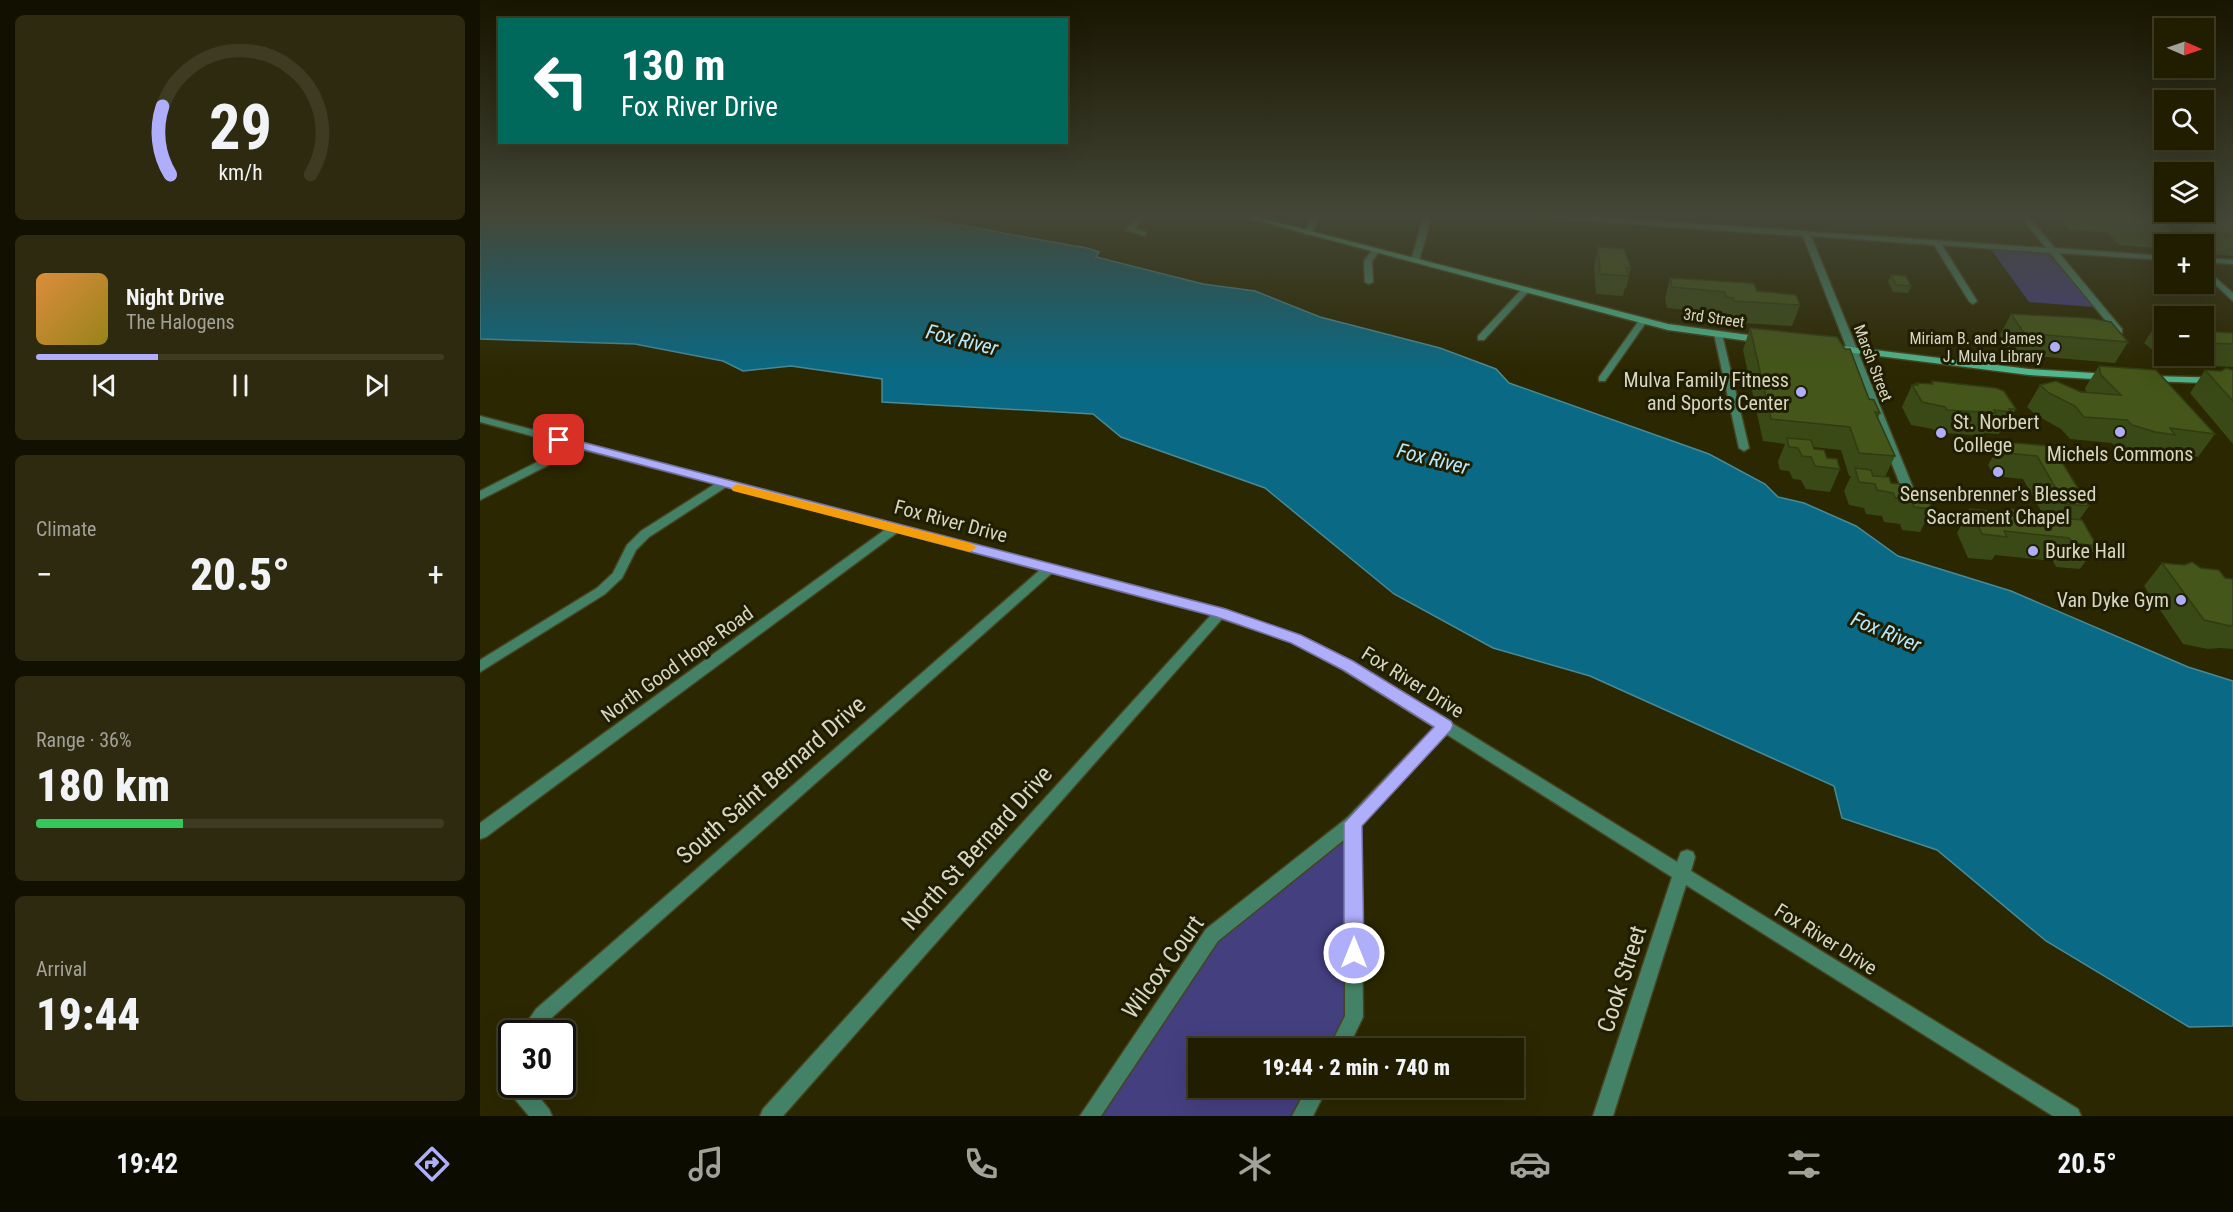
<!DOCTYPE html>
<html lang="en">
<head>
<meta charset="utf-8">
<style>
  body { margin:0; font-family:"Roboto Condensed",sans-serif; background:#2d2a0f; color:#f1f3f6; height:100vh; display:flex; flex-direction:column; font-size:22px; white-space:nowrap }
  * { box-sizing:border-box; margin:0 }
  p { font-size:20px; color:#a2a299 }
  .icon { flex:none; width:33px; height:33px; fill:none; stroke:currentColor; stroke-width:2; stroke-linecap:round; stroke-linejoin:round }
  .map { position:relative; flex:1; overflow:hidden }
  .panel { display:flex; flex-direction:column; gap:15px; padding:15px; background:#121000; width:480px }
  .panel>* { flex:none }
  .top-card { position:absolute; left:18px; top:18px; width:570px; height:126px; border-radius:0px; box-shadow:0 6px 24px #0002,0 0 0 2px #3d3b22; background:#00695c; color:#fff; overflow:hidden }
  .needle { width:39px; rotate:92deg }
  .tools { position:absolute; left:1674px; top:18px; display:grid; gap:12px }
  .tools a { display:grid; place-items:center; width:60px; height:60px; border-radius:0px; background:#201d00; box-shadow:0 6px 24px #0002,0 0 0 2px #3d3b22; font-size:30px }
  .speed { position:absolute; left:18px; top:1020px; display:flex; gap:12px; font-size:30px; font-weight:700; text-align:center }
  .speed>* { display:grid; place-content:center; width:78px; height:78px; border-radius:50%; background:#201d00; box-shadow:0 6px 24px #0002,0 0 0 2px #3d3b22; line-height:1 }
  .speed .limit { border:3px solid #111; border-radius:9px; background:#fff; color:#111 }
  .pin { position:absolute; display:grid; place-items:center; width:51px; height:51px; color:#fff; margin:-26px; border-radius:12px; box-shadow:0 3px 9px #0006 }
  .me { position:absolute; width:66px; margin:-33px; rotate:0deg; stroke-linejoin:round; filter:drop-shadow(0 0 4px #0008) }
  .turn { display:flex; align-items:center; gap:21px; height:126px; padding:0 24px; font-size:27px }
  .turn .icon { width:78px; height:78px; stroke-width:2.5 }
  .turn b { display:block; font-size:42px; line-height:51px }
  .big { font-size:45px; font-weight:800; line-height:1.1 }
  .panel .widget { flex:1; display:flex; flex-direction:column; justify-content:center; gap:9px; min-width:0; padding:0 21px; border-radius:9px; background:#2d2a0f }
  .panel .dial { align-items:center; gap:0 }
  .dial svg { height:156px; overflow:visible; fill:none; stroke:#3d3b22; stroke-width:7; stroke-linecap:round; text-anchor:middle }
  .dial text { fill:#f1f3f6; stroke:none }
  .song { display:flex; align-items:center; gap:18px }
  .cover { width:72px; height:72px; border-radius:9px; background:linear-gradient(135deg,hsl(30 70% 55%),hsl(50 70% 35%)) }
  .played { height:6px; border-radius:3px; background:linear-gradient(90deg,#afaefa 30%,#3d3b22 30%) }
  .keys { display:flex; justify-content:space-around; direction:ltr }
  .heat { display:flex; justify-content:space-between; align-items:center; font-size:33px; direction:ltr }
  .charge { height:9px; border-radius:4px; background:linear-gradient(90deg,#34c759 36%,#3d3b22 0) }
  .trip { position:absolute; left:708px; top:1038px; width:336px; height:60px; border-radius:0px; background:#201d00; box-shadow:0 6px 24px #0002,0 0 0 2px #3d3b22; font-weight:800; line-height:60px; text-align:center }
  .dock { display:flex; height:96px; justify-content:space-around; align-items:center; background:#0d0c00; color:#a2a299 }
  .dock .icon { width:42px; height:42px }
  .dock .on { color:#afaefa }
  .dock b { font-size:27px; color:#f1f3f6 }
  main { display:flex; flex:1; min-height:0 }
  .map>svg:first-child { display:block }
  .green { fill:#443f7f }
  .water { fill:#0a6984; stroke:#488a96; stroke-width:1.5 }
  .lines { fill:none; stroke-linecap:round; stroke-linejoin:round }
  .minor-casing { stroke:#47431f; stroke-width:3 }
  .tertiary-casing { stroke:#47431f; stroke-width:3 }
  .secondary-casing { stroke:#47431f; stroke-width:3 }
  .minor { fill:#448268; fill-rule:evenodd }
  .tertiary { fill:#448268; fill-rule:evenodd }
  .secondary { fill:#4db78d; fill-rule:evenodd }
  .wall { fill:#3a4a16 }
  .building { fill:#445619; stroke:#303c12; stroke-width:1.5 }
  .route { fill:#afaefa; stroke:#7271a2; stroke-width:1.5 }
  .slow { fill:#f59e0b }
  .poi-dot { fill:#afaefa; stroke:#201e02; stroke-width:2 }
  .labels { text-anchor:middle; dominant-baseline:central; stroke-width:6; stroke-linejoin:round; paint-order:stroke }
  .far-street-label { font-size:16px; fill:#d7d6c1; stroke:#201e02 }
  .far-poi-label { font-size:16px; fill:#d7d6c1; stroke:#201e02; text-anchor:end }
  .poi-label { font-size:20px; fill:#d7d6c1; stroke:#201e02; text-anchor:end }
  .street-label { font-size:20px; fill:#d7d6c1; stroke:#201e02 }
  .water-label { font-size:21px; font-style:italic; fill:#b8e8fc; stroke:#201e02 }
  .near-street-label { font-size:24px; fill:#d7d6c1; stroke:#201e02 }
</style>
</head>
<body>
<main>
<section class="panel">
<div class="widget dial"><svg viewBox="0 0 100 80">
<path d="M14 69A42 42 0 1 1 86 69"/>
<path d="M14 69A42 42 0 0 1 10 34" stroke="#afaefa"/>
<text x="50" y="56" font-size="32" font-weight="700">29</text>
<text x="50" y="72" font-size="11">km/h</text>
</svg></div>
<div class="widget">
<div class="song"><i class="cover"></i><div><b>Night Drive</b><p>The Halogens</p></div></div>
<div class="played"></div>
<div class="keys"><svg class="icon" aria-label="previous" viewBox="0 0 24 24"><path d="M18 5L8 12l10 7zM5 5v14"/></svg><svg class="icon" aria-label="pause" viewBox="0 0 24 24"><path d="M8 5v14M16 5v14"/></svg><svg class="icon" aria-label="next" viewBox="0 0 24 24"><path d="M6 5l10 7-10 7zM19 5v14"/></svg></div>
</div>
<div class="widget"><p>Climate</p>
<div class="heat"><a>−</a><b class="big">20.5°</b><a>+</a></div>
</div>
<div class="widget"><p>Range · 36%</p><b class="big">180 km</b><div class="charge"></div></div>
<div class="widget"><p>Arrival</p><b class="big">19:44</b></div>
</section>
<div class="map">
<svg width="1753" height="1116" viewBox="0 0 1753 1116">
  <rect width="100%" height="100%" fill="#2b2700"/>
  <path class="green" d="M 1510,248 L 1568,253 L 1614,307 L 1549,302 Z
    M 873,823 L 874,1017 L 858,1048 L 718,1048 L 718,1088 L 837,1088 L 822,1116 L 610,1116 L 732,935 Z"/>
  <path class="water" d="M 0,215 L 417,215 C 480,223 543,238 607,248 L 619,252 L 616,257 L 723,284 L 775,291 L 840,317 L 960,348 L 1016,369 L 1029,383 L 1229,454 L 1285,484 L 1298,497 L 1324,503 L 1376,526 L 1418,556 L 1531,591 L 1708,667 L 1753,681 L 1753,1026 L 1709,1027 L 1566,941 L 1457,850 L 1362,818 L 1354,786 L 1110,676 L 1013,648 L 914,594 L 785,488 L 641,437 L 613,414 L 402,402 L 402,379 L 311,366 L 263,371 L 243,361 L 155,344 L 0,339 Z"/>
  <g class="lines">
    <g class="minor-casing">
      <path id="minor" d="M 659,215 L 666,215 L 655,229 L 666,232 L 666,236 L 646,230 Z
        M 832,215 L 840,215 L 831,235 L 825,235 L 824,233 Z
        M 944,215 L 952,215 L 939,261 L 935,263 L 931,261 Z
        M 1048,215 L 1090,215 L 1566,248 L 1540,215 L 1547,215 L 1575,248 L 1684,256 L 1684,260 L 1579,253 L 1642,329 L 1642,333 L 1636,333 L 1570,253 L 1462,245 L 1497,301 L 1493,304 L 1489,301 L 1454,245 L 1331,236 L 1434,490 L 1440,496 L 1434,500 L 1423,492 L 1323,236 L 1051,217 Z
        M 893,249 L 900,251 L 892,261 L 893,282 L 889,284 L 885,282 L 884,261 Z
        M 1724,258 L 1753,260 L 1753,264 L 1724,262 Z
        M 1043,288 L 1050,290 L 1004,340 L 998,340 L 998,336 Z
        M 1163,318 L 1167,321 L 1125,381 L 1119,381 L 1119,377 L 1160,319 Z
        M 1238,331 L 1242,334 L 1269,448 L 1264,451 L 1259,448 L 1234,334 Z
        M 0,416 L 740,608 L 821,636 L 873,662 L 1197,862 L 1201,852 L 1207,850 L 1213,852 L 1215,857 L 1211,871 L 1598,1109 L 1601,1116 L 1573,1116 L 1206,885 L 1133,1116 L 1113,1116 L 1192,877 L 966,734 L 881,825 L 883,1017 L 868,1048 L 849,1048 L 865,1016 L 865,839 L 738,941 L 621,1116 L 600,1116 L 726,929 L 867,818 L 954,727 L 863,670 L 811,642 L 742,619 L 303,1116 L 280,1116 L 283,1109 L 731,615 L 572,573 L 68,1021 L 60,1034 L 39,1034 L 56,1009 L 560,570 L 418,532 L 6,837 L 0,839 L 0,823 L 406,529 L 246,487 L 169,537 L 156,550 L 142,578 L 125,594 L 0,672 L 0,660 L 117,588 L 133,573 L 147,545 L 161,531 L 235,484 L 100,449 L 0,500 L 0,491 L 89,446 L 0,422 Z
        M 32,1076 L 32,1084 L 48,1084 L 69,1109 L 72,1116 L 49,1116 L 28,1091 L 25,1084 L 28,1077 Z
        M 827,1088 L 847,1088 L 833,1116 L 812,1116 Z"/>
    </g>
    <g class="tertiary-casing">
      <path id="tertiary" d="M 1664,215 L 1672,215 L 1701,244 L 1693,244 Z
        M 1724,268 L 1753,293 L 1753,301 L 1724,274 Z"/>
    </g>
    <g class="secondary-casing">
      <path id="secondary" d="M 756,215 L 769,215 L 1188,324 L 1283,337 L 1288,340 L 1283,343 L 1188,330 Z
        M 1354,345 L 1549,369 L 1629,374 L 1634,377 L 1629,380 L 1549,375 L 1351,350 L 1351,346 Z
        M 1670,376 L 1753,378 L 1753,384 L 1667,381 L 1667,377 Z"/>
    </g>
    <use href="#minor" class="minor"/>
    <use href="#tertiary" class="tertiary"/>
    <use href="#secondary" class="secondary"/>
  </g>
  <path class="wall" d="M 1583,215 L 1676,215 L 1689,228 L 1677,248 L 1639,245 L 1627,232 L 1590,230 L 1581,220 Z
    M 1720,217 L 1753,220 L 1753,256 L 1728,254 L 1724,250 L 1724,244 L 1717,244 L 1708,236 Z
    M 1118,247 L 1151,268 L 1146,289 L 1145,288 L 1143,296 L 1116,294 L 1114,267 Z
    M 1411,275 L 1431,286 L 1428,293 L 1413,292 L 1408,282 Z
    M 1190,278 L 1277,291 L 1320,305 L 1312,326 L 1248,322 L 1247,319 L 1240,318 L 1239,313 L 1187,308 L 1185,298 Z
    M 1531,314 L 1648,342 L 1635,363 L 1532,354 L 1520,335 Z
    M 1684,320 L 1684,356 L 1724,356 L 1724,331 L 1753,333 L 1753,367 L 1690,364 L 1664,343 L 1678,322 Z
    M 1270,328 L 1389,399 L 1400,413 L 1398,418 L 1415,456 L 1405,477 L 1411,483 L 1430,492 L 1452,509 L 1440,532 L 1422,530 L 1420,524 L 1404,522 L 1402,516 L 1386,514 L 1384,508 L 1369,505 L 1364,491 L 1371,476 L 1369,476 L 1361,450 L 1333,447 L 1334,449 L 1360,469 L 1350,492 L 1326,489 L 1321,480 L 1313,479 L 1309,471 L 1300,470 L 1298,461 L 1305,444 L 1283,441 L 1263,350 Z
    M 1619,366 L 1735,434 L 1718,457 L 1683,452 L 1679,458 L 1659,455 L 1637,448 L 1632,443 L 1590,439 L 1581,429 L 1556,415 L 1547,407 L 1560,385 L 1606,392 L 1605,388 Z
    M 1725,370 L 1741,371 L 1753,370 L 1753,444 L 1710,393 Z
    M 1452,381 L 1536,409 L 1523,432 L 1520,431 L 1519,434 L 1504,433 L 1503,436 L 1455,432 L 1453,429 L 1431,425 L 1422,407 L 1432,385 L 1435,385 L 1436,383 L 1451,384 Z
    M 1521,442 L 1572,446 L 1609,506 L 1599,520 L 1617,546 L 1600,569 L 1576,567 L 1573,561 L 1515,555 L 1512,560 L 1488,558 L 1477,533 L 1490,509 L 1528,513 L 1531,509 L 1564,516 L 1543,479 L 1514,476 L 1508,465 Z
    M 1682,563 L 1721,568 L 1745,578 L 1753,579 L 1753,649 L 1740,648 L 1728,649 L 1703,644 L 1664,586 Z"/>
  <path class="building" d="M 1640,215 L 1676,215 L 1689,228 L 1650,225 Z
    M 1720,217 L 1753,220 L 1753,235 L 1740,234 Z
    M 1118,247 L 1144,249 L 1151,268 L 1146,268 L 1148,276 L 1120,274 Z
    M 1411,275 L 1426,276 L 1431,286 L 1416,285 Z
    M 1190,278 L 1270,283 L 1274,284 L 1277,291 L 1316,295 L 1320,305 L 1254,301 L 1253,298 L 1246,297 L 1245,292 L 1192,287 Z
    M 1531,314 L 1609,318 L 1631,322 L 1648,342 L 1544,333 Z
    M 1684,320 L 1684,327 L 1678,322 Z
    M 1270,328 L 1357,337 L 1365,349 L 1370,349 L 1389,399 L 1394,400 L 1400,413 L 1395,412 L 1415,456 L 1379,453 L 1370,427 L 1291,419 Z
    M 1724,331 L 1753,333 L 1753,344 L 1724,343 Z
    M 1619,366 L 1676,370 L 1735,434 L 1690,428 L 1695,435 L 1675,432 L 1652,425 L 1647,420 L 1604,417 L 1595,406 L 1569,393 L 1560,385 L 1576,381 L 1601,392 L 1641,395 L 1621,375 Z
    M 1746,368 L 1753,370 L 1753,401 L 1725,370 L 1741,371 Z
    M 1452,381 L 1516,388 L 1524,391 L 1536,409 L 1529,409 L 1531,412 L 1514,410 L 1516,413 L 1467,410 L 1465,407 L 1442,402 L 1432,385 L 1438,385 L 1436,383 L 1453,384 Z
    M 1307,438 L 1331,440 L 1334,449 L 1344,450 L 1347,458 L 1357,459 L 1360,469 L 1335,466 L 1331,457 L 1322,456 L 1318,448 L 1309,447 Z
    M 1521,442 L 1572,446 L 1609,506 L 1585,504 L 1557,456 L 1527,453 Z
    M 1375,468 L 1391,470 L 1393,476 L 1409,477 L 1411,483 L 1427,485 L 1430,492 L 1446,493 L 1452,509 L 1434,507 L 1432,501 L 1415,498 L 1413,493 L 1397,490 L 1395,484 L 1379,482 Z
    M 1490,509 L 1533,513 L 1531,509 L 1556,512 L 1558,516 L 1602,520 L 1617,546 L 1593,543 L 1589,538 L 1524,531 L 1527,537 L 1502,534 Z
    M 1712,562 L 1721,568 L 1739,570 L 1745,578 L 1753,579 L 1753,625 L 1750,626 L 1724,620 L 1682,563 L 1704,565 Z"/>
  <linearGradient id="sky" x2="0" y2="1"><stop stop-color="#181500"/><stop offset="0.58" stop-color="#444737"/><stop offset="1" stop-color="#444737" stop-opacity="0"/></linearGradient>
  <rect width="1753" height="372" fill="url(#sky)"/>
  <path class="route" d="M 79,436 L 746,609 L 821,635 L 873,661 L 971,721 L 973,725 L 971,730 L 882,826 L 884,953 L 881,959 L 874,962 L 867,959 L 864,953 L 864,823 L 954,727 L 863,670 L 811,643 L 737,617 L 75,442 L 73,440 Z"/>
  <path class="slow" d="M 257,484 L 490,543 L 497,547 L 490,552 L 253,491 L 251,488 Z"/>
  <g class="poi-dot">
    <circle cx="1575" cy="347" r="6"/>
    <circle cx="1321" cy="392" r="6"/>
    <circle cx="1640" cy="432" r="6"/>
    <circle cx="1461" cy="433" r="6"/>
    <circle cx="1518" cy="472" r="6"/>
    <circle cx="1553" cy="551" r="6"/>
    <circle cx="1701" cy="600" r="6"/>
  </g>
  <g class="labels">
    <g class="far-street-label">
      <text transform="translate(1234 318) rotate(8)">3rd Street</text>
      <text transform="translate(1393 363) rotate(69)">Marsh Street</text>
    </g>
    <g class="far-poi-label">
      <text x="1563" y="338">Miriam B. and James<tspan x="1563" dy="18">J. Mulva Library</tspan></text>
    </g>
    <g class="poi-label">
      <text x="1309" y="380">Mulva Family Fitness<tspan x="1309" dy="23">and Sports Center</tspan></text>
      <text x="1473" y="422" text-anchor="start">St. Norbert<tspan x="1473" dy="23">College</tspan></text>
      <text x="1640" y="454" text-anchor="middle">Michels Commons</text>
      <text x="1518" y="494" text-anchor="middle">Sensenbrenner's Blessed<tspan x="1518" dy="23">Sacrament Chapel</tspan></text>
      <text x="1565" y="551" text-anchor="start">Burke Hall</text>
      <text x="1689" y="600">Van Dyke Gym</text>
    </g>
    <g class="street-label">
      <text transform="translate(471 521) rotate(15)">Fox River Drive</text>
      <text transform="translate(197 664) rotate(-36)">North Good Hope Road</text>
      <text transform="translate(933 682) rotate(32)">Fox River Drive</text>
      <text transform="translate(1346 939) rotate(32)">Fox River Drive</text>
    </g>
    <g class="water-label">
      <text transform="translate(482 340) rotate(14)">Fox River</text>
      <text transform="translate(953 459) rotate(14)">Fox River</text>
      <text transform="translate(1406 632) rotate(23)">Fox River</text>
    </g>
    <g class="near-street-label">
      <text transform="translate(291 780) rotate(-41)">South Saint Bernard Drive</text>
      <text transform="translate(497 848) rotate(-48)">North St Bernard Drive</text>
      <text transform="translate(683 967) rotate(-54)">Wilcox Court</text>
      <text transform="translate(1142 979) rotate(-72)">Cook Street</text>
    </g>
  </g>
</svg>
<div class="tools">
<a><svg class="needle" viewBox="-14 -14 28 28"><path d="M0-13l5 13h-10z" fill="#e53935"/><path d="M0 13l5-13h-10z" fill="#a2a299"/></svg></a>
<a><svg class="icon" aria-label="search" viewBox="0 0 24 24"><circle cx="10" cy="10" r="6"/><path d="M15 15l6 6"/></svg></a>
<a><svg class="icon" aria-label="layers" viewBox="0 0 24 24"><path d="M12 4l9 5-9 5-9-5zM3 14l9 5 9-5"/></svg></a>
<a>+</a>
<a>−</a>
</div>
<div class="speed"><div class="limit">30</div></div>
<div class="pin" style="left:79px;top:440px;background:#d93025"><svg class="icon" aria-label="arrive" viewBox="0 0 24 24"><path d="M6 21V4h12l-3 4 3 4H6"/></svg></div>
<svg class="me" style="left:874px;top:953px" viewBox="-20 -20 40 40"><circle r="17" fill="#afaefa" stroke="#fff" stroke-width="3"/><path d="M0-11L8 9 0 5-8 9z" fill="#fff"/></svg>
<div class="trip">19:44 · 2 min · 740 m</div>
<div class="top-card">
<div class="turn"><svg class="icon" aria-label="left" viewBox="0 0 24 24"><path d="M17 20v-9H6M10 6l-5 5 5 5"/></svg><div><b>130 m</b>Fox River Drive</div></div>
</div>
</div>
</main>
<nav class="dock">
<b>19:42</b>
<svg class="icon on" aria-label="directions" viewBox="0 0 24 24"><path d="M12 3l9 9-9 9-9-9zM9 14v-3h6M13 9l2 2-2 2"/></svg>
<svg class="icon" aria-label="music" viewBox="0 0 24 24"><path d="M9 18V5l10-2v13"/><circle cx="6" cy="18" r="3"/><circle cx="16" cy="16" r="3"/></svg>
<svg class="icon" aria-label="phone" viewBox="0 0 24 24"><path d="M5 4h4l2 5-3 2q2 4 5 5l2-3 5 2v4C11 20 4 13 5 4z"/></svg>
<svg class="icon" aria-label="climate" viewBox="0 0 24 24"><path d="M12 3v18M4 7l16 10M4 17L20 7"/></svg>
<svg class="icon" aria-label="car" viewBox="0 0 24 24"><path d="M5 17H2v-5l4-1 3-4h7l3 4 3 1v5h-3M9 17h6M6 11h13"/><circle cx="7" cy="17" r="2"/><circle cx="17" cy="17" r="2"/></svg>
<svg class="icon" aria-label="filters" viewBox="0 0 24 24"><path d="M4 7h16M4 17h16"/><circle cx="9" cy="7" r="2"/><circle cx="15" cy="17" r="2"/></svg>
<b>20.5°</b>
</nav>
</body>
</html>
